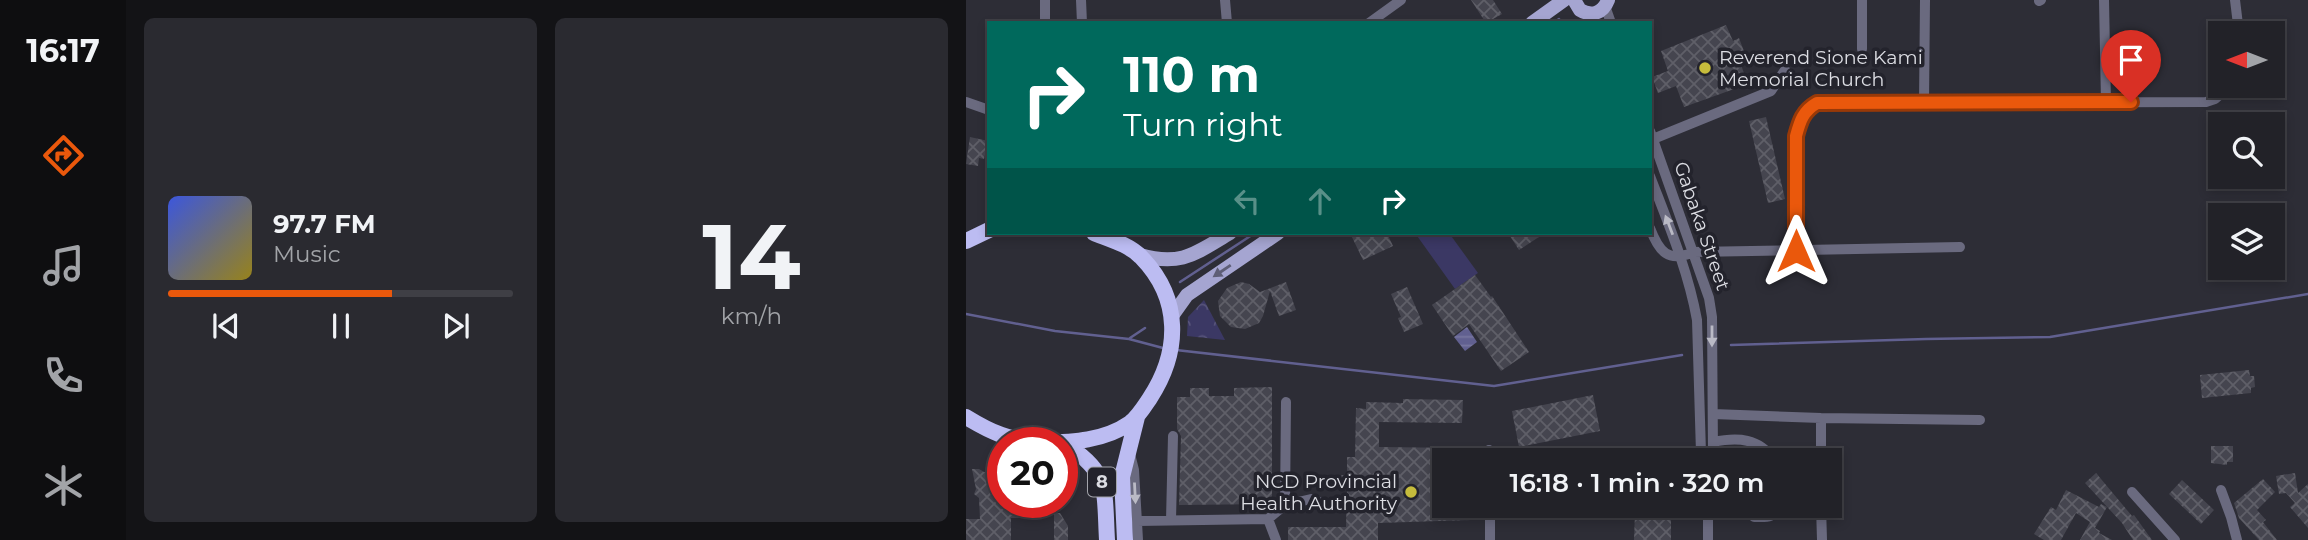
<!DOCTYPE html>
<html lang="en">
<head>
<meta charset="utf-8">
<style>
  body { margin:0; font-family:Montserrat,sans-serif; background:#2a2a30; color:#f1f3f6; height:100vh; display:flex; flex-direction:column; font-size:26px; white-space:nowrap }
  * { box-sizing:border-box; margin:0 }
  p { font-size:23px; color:#a2a4a8 }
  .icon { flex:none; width:38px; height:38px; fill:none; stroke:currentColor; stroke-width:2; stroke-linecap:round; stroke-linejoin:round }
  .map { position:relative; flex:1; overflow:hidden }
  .side { display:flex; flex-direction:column; gap:18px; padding:18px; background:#131316; width:840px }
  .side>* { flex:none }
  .hud { position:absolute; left:21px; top:21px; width:665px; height:214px; border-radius:0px; box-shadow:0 4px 10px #0003,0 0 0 2px #3f3f45; background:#00695c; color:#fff; overflow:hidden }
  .needle { width:46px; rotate:270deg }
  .tools { position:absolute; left:1242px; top:21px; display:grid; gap:14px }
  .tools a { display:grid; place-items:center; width:77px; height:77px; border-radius:0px; background:#222228; box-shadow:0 4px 10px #0003,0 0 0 2px #3f3f45; font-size:35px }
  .speed { position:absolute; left:21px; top:427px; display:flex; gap:14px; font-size:35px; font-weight:700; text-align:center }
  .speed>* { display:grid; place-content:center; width:91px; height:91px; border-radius:50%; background:#222228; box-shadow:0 4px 10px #0003,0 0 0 2px #3f3f45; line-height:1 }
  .speed .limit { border:10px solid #d22; background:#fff; color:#111 }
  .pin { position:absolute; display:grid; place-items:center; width:60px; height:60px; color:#fff; margin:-72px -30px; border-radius:50% 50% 50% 0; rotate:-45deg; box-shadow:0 0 7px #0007 }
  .pin .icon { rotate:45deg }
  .me { position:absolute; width:77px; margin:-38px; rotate:0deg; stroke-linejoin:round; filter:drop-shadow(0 0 5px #0008) }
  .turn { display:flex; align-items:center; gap:24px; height:147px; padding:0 21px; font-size:32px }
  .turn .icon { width:91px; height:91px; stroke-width:2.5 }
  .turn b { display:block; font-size:49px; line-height:60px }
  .lanes { display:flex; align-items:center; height:66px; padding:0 21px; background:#0003; justify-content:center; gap:35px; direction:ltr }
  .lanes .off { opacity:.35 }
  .side .tile { flex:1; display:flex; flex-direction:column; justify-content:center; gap:10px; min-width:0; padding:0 24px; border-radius:10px; background:#2a2a30 }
  .side .dial { align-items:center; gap:0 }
  .dial b { font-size:91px; line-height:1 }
  .song { display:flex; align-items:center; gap:21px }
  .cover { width:84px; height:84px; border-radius:10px; background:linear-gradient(135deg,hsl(230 70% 55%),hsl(50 70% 35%)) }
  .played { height:7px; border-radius:4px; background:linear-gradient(90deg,#ea580c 65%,#3f3f45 65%) }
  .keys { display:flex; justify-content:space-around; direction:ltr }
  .side .tiles { flex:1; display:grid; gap:18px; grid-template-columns:repeat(2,1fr) }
  .trip { position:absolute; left:466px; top:448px; width:410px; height:70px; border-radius:0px; background:#222228; box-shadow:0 4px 10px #0003,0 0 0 2px #3f3f45; font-weight:600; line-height:70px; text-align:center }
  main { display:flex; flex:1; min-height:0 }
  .dock { display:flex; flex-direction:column; width:126px; justify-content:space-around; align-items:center; background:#0e0e10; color:#a2a4a8 }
  .dock .icon { width:49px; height:49px }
  .dock .current { color:#ea580c }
  .dock b { font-size:32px; color:#f1f3f6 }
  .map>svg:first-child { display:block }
  .green { fill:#3b3864 }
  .park { fill:url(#park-crowns) }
  .water { fill:url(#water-rules) }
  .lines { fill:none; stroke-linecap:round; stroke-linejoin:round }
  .stream { stroke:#616090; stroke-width:2.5 }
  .building { fill:url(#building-cross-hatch) }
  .minor { stroke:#6a6a7f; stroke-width:10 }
  .major { stroke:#a5a5d1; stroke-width:14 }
  .highway { stroke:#bcbcf2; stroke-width:16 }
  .oneway { fill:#babac5 }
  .oneway2 { fill:#5e5e76 }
  .route-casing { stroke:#983908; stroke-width:18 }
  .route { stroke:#ea580c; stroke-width:12 }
  .poi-dot { fill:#c6bc3c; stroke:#23232c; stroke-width:2.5 }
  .labels { text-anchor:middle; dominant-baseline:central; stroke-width:7; stroke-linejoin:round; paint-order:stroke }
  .shield { fill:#23232c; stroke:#a4a5ac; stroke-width:2 }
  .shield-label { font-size:18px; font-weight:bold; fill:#dcdde3 }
  .poi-label { font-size:19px; fill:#dcdde3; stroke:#23232c; text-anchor:start }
  .street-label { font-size:19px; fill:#dcdde3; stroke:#23232c }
</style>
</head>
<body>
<main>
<nav class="dock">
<b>16:17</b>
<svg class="icon current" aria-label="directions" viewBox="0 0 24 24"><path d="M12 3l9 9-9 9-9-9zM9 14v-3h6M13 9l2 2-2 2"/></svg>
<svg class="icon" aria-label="music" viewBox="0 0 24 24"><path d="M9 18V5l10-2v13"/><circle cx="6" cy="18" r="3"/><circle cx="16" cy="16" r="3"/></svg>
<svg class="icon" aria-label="phone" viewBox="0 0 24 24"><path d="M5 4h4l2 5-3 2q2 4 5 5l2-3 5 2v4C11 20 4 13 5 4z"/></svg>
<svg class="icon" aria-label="climate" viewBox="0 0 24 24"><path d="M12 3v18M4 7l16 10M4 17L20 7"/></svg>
</nav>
<section class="side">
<div class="tiles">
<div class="tile">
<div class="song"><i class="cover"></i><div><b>97.7 FM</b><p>Music</p></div></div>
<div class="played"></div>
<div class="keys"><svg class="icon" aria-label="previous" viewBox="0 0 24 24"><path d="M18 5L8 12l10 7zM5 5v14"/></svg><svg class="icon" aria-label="pause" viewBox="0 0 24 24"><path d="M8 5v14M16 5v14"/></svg><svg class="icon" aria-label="next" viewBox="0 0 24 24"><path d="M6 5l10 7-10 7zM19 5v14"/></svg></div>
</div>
<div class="tile dial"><b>14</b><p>km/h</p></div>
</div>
</section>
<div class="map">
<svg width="1342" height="540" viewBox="0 0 1342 540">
  <defs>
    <pattern id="park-crowns" width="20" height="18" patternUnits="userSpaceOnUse" patternTransform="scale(1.75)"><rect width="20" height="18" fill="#3b3864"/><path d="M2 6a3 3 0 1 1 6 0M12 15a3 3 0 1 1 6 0" fill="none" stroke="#57547a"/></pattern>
    <pattern id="water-rules" width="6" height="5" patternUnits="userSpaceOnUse" patternTransform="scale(1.75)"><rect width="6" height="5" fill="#616090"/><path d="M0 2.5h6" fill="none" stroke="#77769f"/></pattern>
    <pattern id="building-cross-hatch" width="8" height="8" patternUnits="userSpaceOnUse" patternTransform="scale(1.75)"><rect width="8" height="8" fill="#45454f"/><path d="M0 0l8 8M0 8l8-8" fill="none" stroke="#5f5f68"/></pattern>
  </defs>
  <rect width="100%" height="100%" fill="#2d2d36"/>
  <path class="green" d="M 449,233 L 483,233 L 512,273 L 489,289 Z"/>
  <path class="park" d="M 238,300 L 259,340 L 221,336 L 222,317 Z"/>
  <path class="water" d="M 501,327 L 511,342 L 499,351 L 488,337 Z"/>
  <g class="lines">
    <path class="stream" d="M 587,23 L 593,19
      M 214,282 L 289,233
      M 0,314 L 89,331 L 163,339 L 197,348
      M 164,338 L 179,328
      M 765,345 L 960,339 L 1084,337 L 1342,294
      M 210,350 L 528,386 L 716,355"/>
  </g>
  <path class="building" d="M 505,0 L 527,0 L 536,14 L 520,23 Z
    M 760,25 L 767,41 L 773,38 L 782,62 L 775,65 L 782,84 L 718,107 L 710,86 L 692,93 L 686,77 L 702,71 L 695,51 Z
    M 800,117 L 819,199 L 802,203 L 783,121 Z
    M 4,137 L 22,141 L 18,159 L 13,158 L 12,166 L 0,164 Z
    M 384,233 L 421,233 L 427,246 L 397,260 Z
    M 542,233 L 579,233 L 553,250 Z
    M 509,275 L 525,297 L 526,296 L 563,352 L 535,371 L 503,324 L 487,336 L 466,305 Z
    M 275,282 L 283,284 L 294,292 L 320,282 L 330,310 L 313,316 L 304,291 L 297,316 L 293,323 L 279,329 L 265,327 L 254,316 L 252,301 L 261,288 Z
    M 441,287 L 457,324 L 438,332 L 432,318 L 435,317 L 425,294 Z
    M 1283,370 L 1284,376 L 1288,376 L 1289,387 L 1285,388 L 1285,393 L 1236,398 L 1234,375 Z
    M 306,387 L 306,504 L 213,505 L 215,436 L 211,429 L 211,397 L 224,397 L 224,388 L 243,388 L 243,396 L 268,396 L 268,388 Z
    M 627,395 L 634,431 L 553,447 L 546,411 Z
    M 437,399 L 497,400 L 496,423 L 413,422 L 413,447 L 498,448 L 497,460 L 478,460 L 478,506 L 505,506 L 505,520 L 412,523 L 412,540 L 322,540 L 322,527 L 380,527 L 381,490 L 375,489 L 375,475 L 381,475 L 381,457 L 389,457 L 390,408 L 400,409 L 400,402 L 437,403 Z
    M 1245,446 L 1267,446 L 1267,462 L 1261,462 L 1261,465 L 1245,463 Z
    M 6,469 L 13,469 L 18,472 L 34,471 L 34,494 L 37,502 L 80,502 L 81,518 L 45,518 L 45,540 L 0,540 L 0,519 L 14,519 L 13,498 L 8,494 L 10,489 Z
    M 1130,473 L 1166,516 L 1168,515 L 1186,540 L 1167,540 L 1156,523 L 1119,483 Z
    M 1329,473 L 1332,493 L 1342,484 L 1342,528 L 1324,507 L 1329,503 L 1320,493 L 1313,494 L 1310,476 Z
    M 1297,479 L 1309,492 L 1291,510 L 1300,520 L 1297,522 L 1311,540 L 1293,540 L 1273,518 L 1268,503 Z
    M 1216,480 L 1248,510 L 1235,524 L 1203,494 Z
    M 1100,490 L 1133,507 L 1135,504 L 1141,507 L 1129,528 L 1134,531 L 1133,533 L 1146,540 L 1114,540 L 1124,522 L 1110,513 L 1095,540 L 1078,540 L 1068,534 L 1085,507 L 1090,510 Z
    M 669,512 L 705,512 L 705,540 L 668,540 Z
    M 88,513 L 94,513 L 102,526 L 102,540 L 88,540 Z"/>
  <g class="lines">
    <path class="minor" d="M 79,0 L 79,23
      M 115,0 L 116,23
      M 259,0 L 261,23
      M 1138,0 L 1140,103
      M 1269,0 L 1273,33
      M 1073,1 L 1075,0
      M 639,6 L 645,23
      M 403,23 L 435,0
      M 896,49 L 896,0
      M 0,102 L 23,110
      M 958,103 L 959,0
      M 684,131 L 743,298 L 746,317 L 747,454 L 746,460
      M 687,139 L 805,91 L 819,70
      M 684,176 C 702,223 722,270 731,320 L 735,453 L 738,460
      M 684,228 C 693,252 702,263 728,252 L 994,247
      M 830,251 L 830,136 C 834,121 837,111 851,103 L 1240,102 L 1249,99 L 1264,86
      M 747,414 L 855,418 L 1014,420
      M 855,418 L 855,460
      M 747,442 C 772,437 793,438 808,460
      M 523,450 L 523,460
      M 164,454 L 168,470 L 172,540
      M 1255,490 L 1265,517 L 1271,540
      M 1166,492 L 1209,540
      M 319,505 L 345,499 L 366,507
      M 524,506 L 524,540
      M 855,506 L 856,540
      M 788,517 C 801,517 807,519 812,506
      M 302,519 L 310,540
      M 205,520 L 207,436
      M 171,521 L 302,519 L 319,505 L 320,402
      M 742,540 L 742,506"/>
    <path class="major" d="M 608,0 L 614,10 C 626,17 637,13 642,0
      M 566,23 L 598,0
      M 174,255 C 215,267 230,253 264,233
      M 206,316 L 221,295 L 312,233"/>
    <path class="highway" d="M 0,241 L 23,230
      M 0,417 C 26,433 43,440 74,443
      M 96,442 C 144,472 138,487 141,540
      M 76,443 C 107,442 138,441 164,423 C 172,417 178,407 184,398 C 214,352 216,299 175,257 C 164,245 143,239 128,233
      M 159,540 L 156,477 L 171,417"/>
  </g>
  <defs><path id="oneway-solid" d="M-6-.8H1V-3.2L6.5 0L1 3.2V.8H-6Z" transform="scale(1.75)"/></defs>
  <g class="oneway">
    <use href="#oneway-solid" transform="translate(703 225) rotate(-111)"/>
    <use href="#oneway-solid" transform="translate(746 336) rotate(90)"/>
    <use href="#oneway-solid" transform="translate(169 493) rotate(87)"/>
  </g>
  <use class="oneway2" href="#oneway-solid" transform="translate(256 271) rotate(146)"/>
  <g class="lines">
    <g class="route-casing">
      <path id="route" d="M 830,251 L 830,136 C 834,121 837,111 851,103 L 1165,102"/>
    </g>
    <use href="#route" class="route"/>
  </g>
  <g class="poi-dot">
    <circle cx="739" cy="68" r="7"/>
    <circle cx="445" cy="492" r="7"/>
  </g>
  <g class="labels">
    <rect class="shield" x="122" y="467.5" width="28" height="29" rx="5"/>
    <g class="shield-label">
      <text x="136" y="482">8</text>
    </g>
    <g class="poi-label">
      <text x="753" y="57">Reverend Sione Kami<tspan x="753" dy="22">Memorial Church</tspan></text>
      <text x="431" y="481" text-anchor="end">NCD Provincial<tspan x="431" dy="22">Health Authority</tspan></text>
    </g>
    <g class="street-label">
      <text transform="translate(736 226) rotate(71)">Gabaka Street</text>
    </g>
  </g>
</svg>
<div class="tools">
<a><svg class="needle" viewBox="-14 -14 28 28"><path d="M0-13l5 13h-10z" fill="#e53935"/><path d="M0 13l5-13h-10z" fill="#a2a4a8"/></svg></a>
<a><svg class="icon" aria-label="search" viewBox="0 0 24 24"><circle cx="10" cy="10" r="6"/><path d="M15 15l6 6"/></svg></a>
<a><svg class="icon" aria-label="layers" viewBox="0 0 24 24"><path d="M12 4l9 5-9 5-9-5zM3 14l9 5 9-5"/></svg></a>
</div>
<div class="speed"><div class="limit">20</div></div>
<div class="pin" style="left:1165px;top:102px;background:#d93025"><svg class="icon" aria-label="arrive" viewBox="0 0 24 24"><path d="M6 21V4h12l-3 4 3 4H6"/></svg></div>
<svg class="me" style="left:830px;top:251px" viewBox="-20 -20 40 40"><path d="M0-17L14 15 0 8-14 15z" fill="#ea580c" stroke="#fff" stroke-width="4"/></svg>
<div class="trip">16:18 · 1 min · 320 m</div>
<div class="hud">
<div class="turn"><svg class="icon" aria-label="right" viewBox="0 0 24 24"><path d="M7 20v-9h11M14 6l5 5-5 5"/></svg><div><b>110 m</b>Turn right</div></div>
<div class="lanes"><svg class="icon off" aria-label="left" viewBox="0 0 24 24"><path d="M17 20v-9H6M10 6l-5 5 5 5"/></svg><svg class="icon off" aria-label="ahead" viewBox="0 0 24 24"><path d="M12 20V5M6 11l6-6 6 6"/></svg><svg class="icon" aria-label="right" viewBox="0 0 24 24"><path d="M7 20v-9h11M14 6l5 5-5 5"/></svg></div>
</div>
</div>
</main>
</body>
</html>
